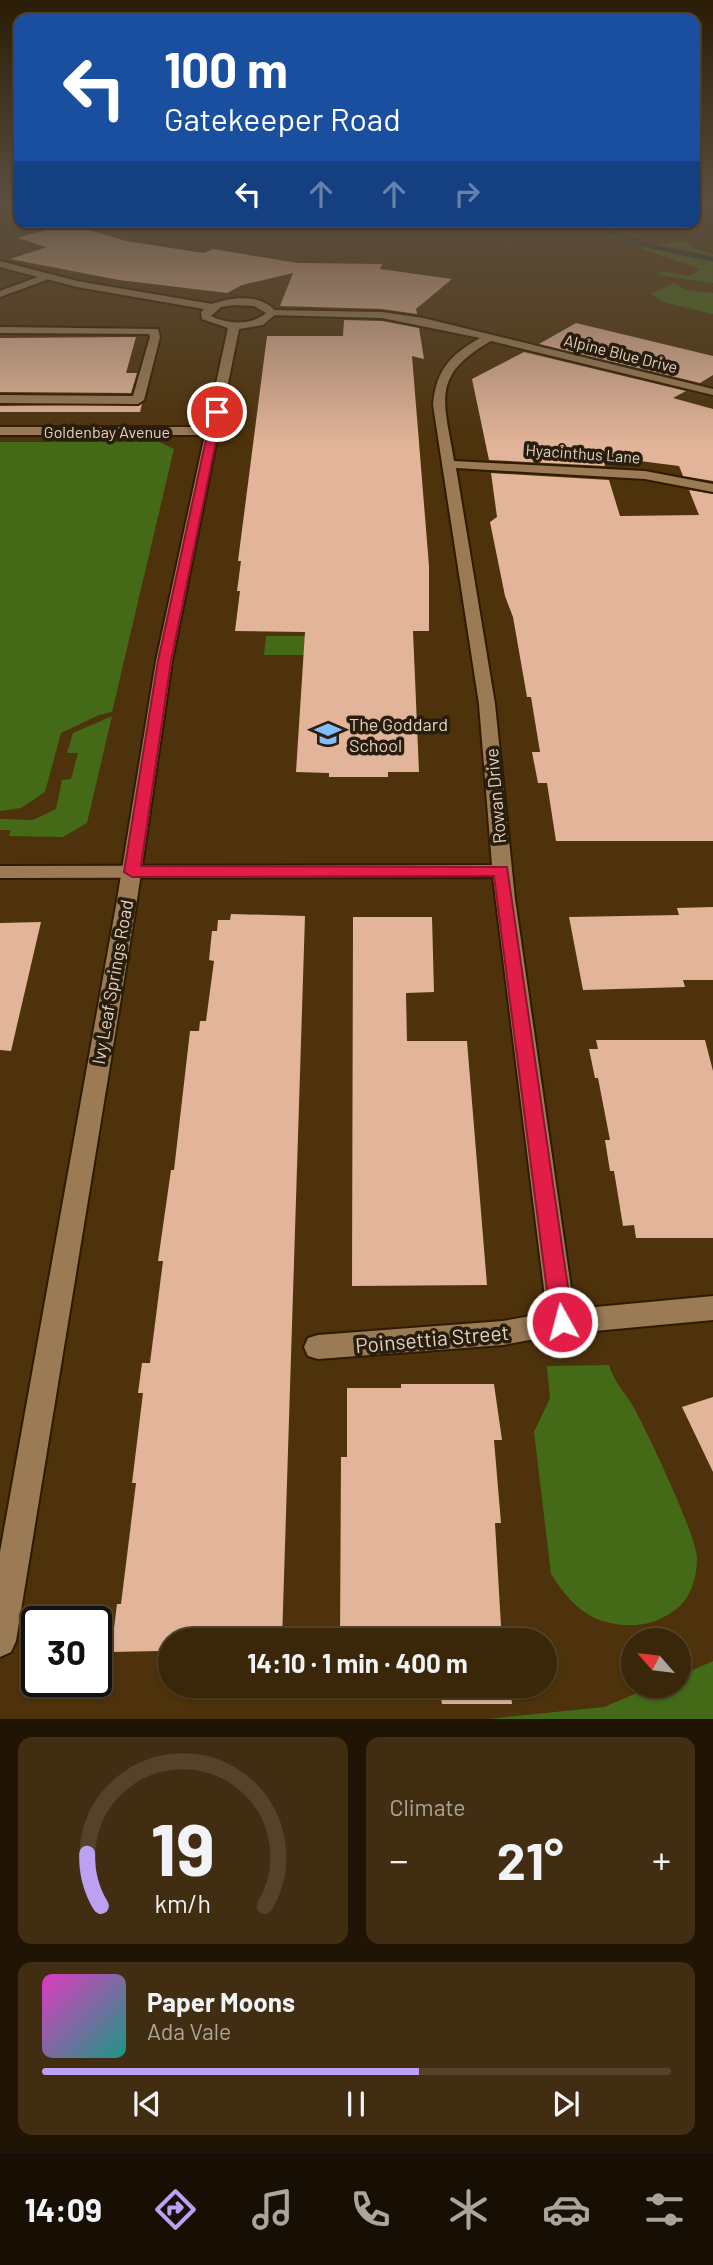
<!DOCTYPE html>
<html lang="en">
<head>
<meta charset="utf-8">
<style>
  body { margin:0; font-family:Barlow,sans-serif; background:#412e12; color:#f1f3f6; height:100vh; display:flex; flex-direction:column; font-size:26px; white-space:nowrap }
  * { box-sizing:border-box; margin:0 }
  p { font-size:23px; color:#aba59c }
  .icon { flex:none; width:38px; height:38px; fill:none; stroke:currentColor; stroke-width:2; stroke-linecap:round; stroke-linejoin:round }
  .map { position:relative; height:1719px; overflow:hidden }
  .panel { display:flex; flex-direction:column; gap:18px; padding:18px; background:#201504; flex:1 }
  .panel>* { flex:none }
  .hud { position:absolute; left:14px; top:14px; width:686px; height:214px; border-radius:14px; box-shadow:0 2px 5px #0004,0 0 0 2px #544329; background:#1a4fa0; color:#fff; overflow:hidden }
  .needle { width:46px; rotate:298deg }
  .controls { position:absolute; left:621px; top:1628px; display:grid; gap:14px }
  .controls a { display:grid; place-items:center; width:70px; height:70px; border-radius:50%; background:#3a2608; box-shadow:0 2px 5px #0004,0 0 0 2px #544329; font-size:35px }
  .speed { position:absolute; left:21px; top:1606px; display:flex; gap:14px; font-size:35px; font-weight:700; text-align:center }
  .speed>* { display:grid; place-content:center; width:91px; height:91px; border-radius:50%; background:#3a2608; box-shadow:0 2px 5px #0004,0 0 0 2px #544329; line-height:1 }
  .speed .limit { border:4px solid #111; border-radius:10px; background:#fff; color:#111 }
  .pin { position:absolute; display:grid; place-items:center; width:60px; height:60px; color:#fff; margin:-30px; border:4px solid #fff; border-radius:50%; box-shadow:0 2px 7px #0007 }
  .me { position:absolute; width:77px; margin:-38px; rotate:353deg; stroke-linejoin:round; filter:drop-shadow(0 0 5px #0008) }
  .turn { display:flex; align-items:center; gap:24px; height:147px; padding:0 35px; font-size:32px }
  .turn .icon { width:91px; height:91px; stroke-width:2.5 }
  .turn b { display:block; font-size:49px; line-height:60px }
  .lanes { display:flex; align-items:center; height:66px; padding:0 35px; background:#0003; justify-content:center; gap:35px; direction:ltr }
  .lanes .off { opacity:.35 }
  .big { font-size:52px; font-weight:700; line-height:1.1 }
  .panel .card { flex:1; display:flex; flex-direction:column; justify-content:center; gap:10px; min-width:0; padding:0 24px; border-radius:14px; background:#412e12 }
  .panel .dial { align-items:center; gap:0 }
  .dial svg { height:182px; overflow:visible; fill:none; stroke:#544329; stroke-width:7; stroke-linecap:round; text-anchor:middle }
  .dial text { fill:#f1f3f6; stroke:none }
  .song { display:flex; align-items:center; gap:21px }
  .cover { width:84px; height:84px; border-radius:10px; background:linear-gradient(135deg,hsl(310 70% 55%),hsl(170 70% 35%)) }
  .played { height:7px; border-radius:4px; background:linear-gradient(90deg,#bca0f2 60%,#544329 60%) }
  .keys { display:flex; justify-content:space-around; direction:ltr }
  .heat { display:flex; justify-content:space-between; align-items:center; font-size:38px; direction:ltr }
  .panel .tiles { flex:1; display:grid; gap:18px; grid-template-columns:1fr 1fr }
  .card:last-child { grid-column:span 2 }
  .trip { position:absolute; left:158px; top:1628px; width:399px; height:70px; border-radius:35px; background:#3a2608; box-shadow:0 2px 5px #0004,0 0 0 2px #544329; font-weight:700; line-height:70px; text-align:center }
  .tab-bar { display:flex; height:112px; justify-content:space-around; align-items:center; background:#170f03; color:#aba59c }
  .tab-bar .icon { width:49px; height:49px }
  .tab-bar .on { color:#bca0f2 }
  .tab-bar b { font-size:32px; color:#f1f3f6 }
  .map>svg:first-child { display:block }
  .green { fill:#446a18 }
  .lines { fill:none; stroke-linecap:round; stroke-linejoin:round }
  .stream { stroke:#182b2a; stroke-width:5 }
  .building { fill:#e2b499 }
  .minor-casing { stroke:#2f1b00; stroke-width:4 }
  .tertiary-casing { stroke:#2f1b00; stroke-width:4 }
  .minor { fill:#9a7b56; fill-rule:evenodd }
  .tertiary { fill:#9a7b56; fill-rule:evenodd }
  .route { fill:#e11d48; stroke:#92132f; stroke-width:2 }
  .labels { text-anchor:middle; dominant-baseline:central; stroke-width:7; stroke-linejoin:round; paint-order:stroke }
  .far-street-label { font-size:16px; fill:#e3d2bf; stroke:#291d0e }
  .poi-label { font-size:18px; fill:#e3d2bf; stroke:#291d0e; text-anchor:start }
  .street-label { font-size:18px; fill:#e3d2bf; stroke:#291d0e }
  .near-street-label { font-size:21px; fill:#e3d2bf; stroke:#291d0e }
</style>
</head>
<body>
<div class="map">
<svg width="713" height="1719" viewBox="0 0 713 1719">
  <rect width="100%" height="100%" fill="#4d320b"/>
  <path class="green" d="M 684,241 L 697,250 L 713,254 L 713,283 L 659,275 L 659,271 L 689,276 L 700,269 L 642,249 L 641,246 Z
    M 674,283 L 686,290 L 713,293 L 713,314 L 663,302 L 651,294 Z
    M 0,442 L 159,442 L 174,449 L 112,712 L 99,715 L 61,733 L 45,792 L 21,808 L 0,811 Z
    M 266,636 L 307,636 L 306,655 L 264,655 Z
    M 112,716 L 87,823 L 63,837 L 9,836 L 11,830 L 0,830 L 0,819 L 33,820 L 56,809 L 62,780 L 71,779 L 78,753 L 67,753 L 73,733 Z
    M 609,1365 C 614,1382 624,1391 633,1406 C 646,1429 697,1537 697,1558 C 697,1577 691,1599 675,1610 C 655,1625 635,1628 610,1623 C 583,1618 565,1596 551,1574 L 534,1432 L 550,1398 L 547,1366 Z
    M 713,1661 L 713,1719 L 487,1719 L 604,1707 L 656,1685 L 679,1685 L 679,1676 Z"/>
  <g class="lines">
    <path class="stream" d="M 594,222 L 636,243 L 713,259"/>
  </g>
  <path class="building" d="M 68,224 L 126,241 L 204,253 L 213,249 L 297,263 L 382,264 L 380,269 L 452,279 L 416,309 L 417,314 L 382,309 L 280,306 L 293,273 L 242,285 L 227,293 L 119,280 L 10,259 L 47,247 L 17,238 Z
    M 344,320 L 382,321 L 419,328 L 424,359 L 412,356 L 429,566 L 429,631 L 413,631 L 419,772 L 388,772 L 388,777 L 329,777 L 329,773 L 296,772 L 305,632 L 235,631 L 240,591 L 237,591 L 241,561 L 238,561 L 267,336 L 343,336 Z
    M 576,323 L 713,356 L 713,375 L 700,383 L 539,344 Z
    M 136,337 L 126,373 L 137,373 L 131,393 L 0,392 L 0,338 Z
    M 524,352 L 686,391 L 673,398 L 713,409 L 713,481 L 683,476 L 679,466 L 632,460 L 603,458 L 605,466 L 489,460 L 472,379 Z
    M 142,404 L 140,412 L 0,412 L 0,406 Z
    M 491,473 L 609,480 L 620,516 L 623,516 L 699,515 L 689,490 L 713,494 L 713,841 L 556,841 L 547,783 L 538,783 L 532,752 L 540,752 L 531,697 L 527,697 L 513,617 L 505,596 L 490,522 L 497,517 Z
    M 713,907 L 713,980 L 683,980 L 685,987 L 583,990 L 569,917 L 679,915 L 677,908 Z
    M 231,914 L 305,916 L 282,1640 L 170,1640 L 170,1649 L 160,1651 L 111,1652 L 117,1604 L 121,1604 L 136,1483 L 132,1483 L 143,1393 L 138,1393 L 142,1363 L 150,1363 L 163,1261 L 158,1261 L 171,1170 L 174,1170 L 190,1031 L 199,1031 L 200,1021 L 206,1021 L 214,961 L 209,960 L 212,931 L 217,931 L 218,920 L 230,920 Z
    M 353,917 L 432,917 L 434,992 L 406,993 L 407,1041 L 467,1041 L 487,1285 L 352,1286 Z
    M 41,922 L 11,1051 L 0,1050 L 0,923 Z
    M 596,1040 L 705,1040 L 713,1071 L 713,1238 L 636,1238 L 634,1225 L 623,1226 L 614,1171 L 610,1171 L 605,1140 L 610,1140 L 598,1078 L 595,1078 L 589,1049 L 598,1049 Z
    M 401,1384 L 494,1384 L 502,1440 L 494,1440 L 501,1523 L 495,1523 L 501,1626 L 506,1626 L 507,1640 L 340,1640 L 341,1457 L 347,1457 L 347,1388 L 401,1388 Z
    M 713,1397 L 713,1472 L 682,1407 Z
    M 339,1685 L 510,1685 L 512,1704 L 442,1704 L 441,1698 L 339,1700 Z"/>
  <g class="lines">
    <g class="minor-casing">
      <path id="minor" d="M 46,274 L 49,279 L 0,297 L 0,291 Z
        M 272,310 L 382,312 L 423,318 L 713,389 L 713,395 L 491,341 C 430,376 444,400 454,461 L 645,471 L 713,484 L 713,492 L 645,479 L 456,468 L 495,704 L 515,899 L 574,1309 L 713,1296 L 713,1320 L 562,1334 L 503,1345 L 318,1359 L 308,1356 L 304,1347 L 308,1338 L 318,1335 L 503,1321 L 547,1313 L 493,877 L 0,878 L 0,866 L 492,865 L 479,704 L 433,405 C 436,370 450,355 480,338 L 382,318 L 268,315 L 267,313 Z
        M 0,327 L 158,329 L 160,337 L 144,400 L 138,404 L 0,403 L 0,395 L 133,396 L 150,337 L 149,334 L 0,333 Z
        M 0,427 L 214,427 L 220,431 L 214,435 L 0,435 Z"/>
    </g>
    <g class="tertiary-casing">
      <path id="tertiary" d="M 0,261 L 77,281 L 212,304 C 233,296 263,294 277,313 L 263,325 L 239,329 L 172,661 L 137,900 L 16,1641 L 11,1652 L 0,1657 L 0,1552 L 117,900 L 156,661 L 228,328 L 202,319 L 201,312 L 204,309 L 77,287 L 0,267 ZM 233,305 L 254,306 L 266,313 C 251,326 228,324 211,316 L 221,307 Z"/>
    </g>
    <use href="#minor" class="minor"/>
    <use href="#tertiary" class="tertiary"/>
  </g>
  <linearGradient id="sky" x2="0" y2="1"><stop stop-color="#2a1c06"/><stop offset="0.46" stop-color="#5c4f3f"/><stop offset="1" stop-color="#5c4f3f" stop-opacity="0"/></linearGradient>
  <rect width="713" height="444" fill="url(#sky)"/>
  <path class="route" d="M 217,410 L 222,412 L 171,661 L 141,866 L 507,867 L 573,1322 L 570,1329 L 562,1332 L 554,1329 L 551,1322 L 494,876 L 132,877 L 124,872 L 158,661 L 212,412 Z"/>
  <defs>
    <g id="school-bare" transform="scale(2.1)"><path d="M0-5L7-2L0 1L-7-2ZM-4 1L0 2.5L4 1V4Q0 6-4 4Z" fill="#83bcfb" stroke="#291d0e" stroke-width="2.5" paint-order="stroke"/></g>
  </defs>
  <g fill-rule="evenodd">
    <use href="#school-bare" x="328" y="734"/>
  </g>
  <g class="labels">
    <g class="far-street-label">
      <text transform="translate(621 353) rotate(14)">Alpine Blue Drive</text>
      <text x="107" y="431">Goldenbay Avenue</text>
      <text transform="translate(583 453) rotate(4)">Hyacinthus Lane</text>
    </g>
    <g class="poi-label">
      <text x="349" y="724">The Goddard<tspan x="349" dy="21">School</tspan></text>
    </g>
    <g class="street-label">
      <text transform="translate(495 796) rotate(-95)">Rowan Drive</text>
      <text transform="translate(112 982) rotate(-80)">Ivy Leaf Springs Road</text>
    </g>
    <g class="near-street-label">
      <text transform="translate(432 1338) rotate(-5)">Poinsettia Street</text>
    </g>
  </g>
</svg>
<div class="controls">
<a><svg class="needle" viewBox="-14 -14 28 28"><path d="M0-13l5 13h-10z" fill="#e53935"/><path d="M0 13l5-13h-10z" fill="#aba59c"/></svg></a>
</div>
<div class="speed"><div class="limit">30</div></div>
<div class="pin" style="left:217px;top:412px;background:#d93025"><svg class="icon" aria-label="arrive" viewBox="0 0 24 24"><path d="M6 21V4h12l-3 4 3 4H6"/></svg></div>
<svg class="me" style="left:562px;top:1322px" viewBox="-20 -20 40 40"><circle r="17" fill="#e11d48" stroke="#fff" stroke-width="3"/><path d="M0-11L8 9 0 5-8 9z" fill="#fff"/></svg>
<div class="trip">14:10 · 1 min · 400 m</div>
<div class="hud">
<div class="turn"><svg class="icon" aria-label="left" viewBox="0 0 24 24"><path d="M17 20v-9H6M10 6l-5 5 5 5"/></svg><div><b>100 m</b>Gatekeeper Road</div></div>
<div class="lanes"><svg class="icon" aria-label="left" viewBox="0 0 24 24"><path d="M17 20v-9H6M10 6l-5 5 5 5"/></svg><svg class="icon off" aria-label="ahead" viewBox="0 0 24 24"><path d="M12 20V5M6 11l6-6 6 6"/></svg><svg class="icon off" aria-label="ahead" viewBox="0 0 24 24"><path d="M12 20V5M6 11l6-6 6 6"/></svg><svg class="icon off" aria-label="right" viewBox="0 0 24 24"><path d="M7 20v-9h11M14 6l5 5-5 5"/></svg></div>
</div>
</div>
<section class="panel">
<div class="tiles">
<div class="card dial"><svg viewBox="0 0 100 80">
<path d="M14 69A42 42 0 1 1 86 69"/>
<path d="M14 69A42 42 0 0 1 8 46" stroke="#bca0f2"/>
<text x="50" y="56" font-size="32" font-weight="700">19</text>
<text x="50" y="72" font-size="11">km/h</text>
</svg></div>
<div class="card"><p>Climate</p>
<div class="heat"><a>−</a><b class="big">21°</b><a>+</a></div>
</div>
<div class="card">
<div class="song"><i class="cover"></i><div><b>Paper Moons</b><p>Ada Vale</p></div></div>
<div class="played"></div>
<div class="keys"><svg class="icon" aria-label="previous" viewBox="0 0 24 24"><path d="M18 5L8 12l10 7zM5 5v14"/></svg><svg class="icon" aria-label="pause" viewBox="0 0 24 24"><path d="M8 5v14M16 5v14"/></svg><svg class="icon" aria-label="next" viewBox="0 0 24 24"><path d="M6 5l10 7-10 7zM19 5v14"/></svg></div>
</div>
</div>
</section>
<nav class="tab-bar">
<b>14:09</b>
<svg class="icon on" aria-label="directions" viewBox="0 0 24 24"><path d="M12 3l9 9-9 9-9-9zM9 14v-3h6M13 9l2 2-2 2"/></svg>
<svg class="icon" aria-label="music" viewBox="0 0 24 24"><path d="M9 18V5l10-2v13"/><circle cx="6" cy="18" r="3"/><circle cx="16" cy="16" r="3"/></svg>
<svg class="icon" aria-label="phone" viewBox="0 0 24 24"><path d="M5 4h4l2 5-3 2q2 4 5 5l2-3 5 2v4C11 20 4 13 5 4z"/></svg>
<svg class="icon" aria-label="climate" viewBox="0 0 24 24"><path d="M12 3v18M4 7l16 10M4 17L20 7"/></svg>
<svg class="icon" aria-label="car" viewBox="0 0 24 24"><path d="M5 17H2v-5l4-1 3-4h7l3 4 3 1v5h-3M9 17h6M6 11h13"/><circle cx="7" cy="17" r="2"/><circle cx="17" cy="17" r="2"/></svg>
<svg class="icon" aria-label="filters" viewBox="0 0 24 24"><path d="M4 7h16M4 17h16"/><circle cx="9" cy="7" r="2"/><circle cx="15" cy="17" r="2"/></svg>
</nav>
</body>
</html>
